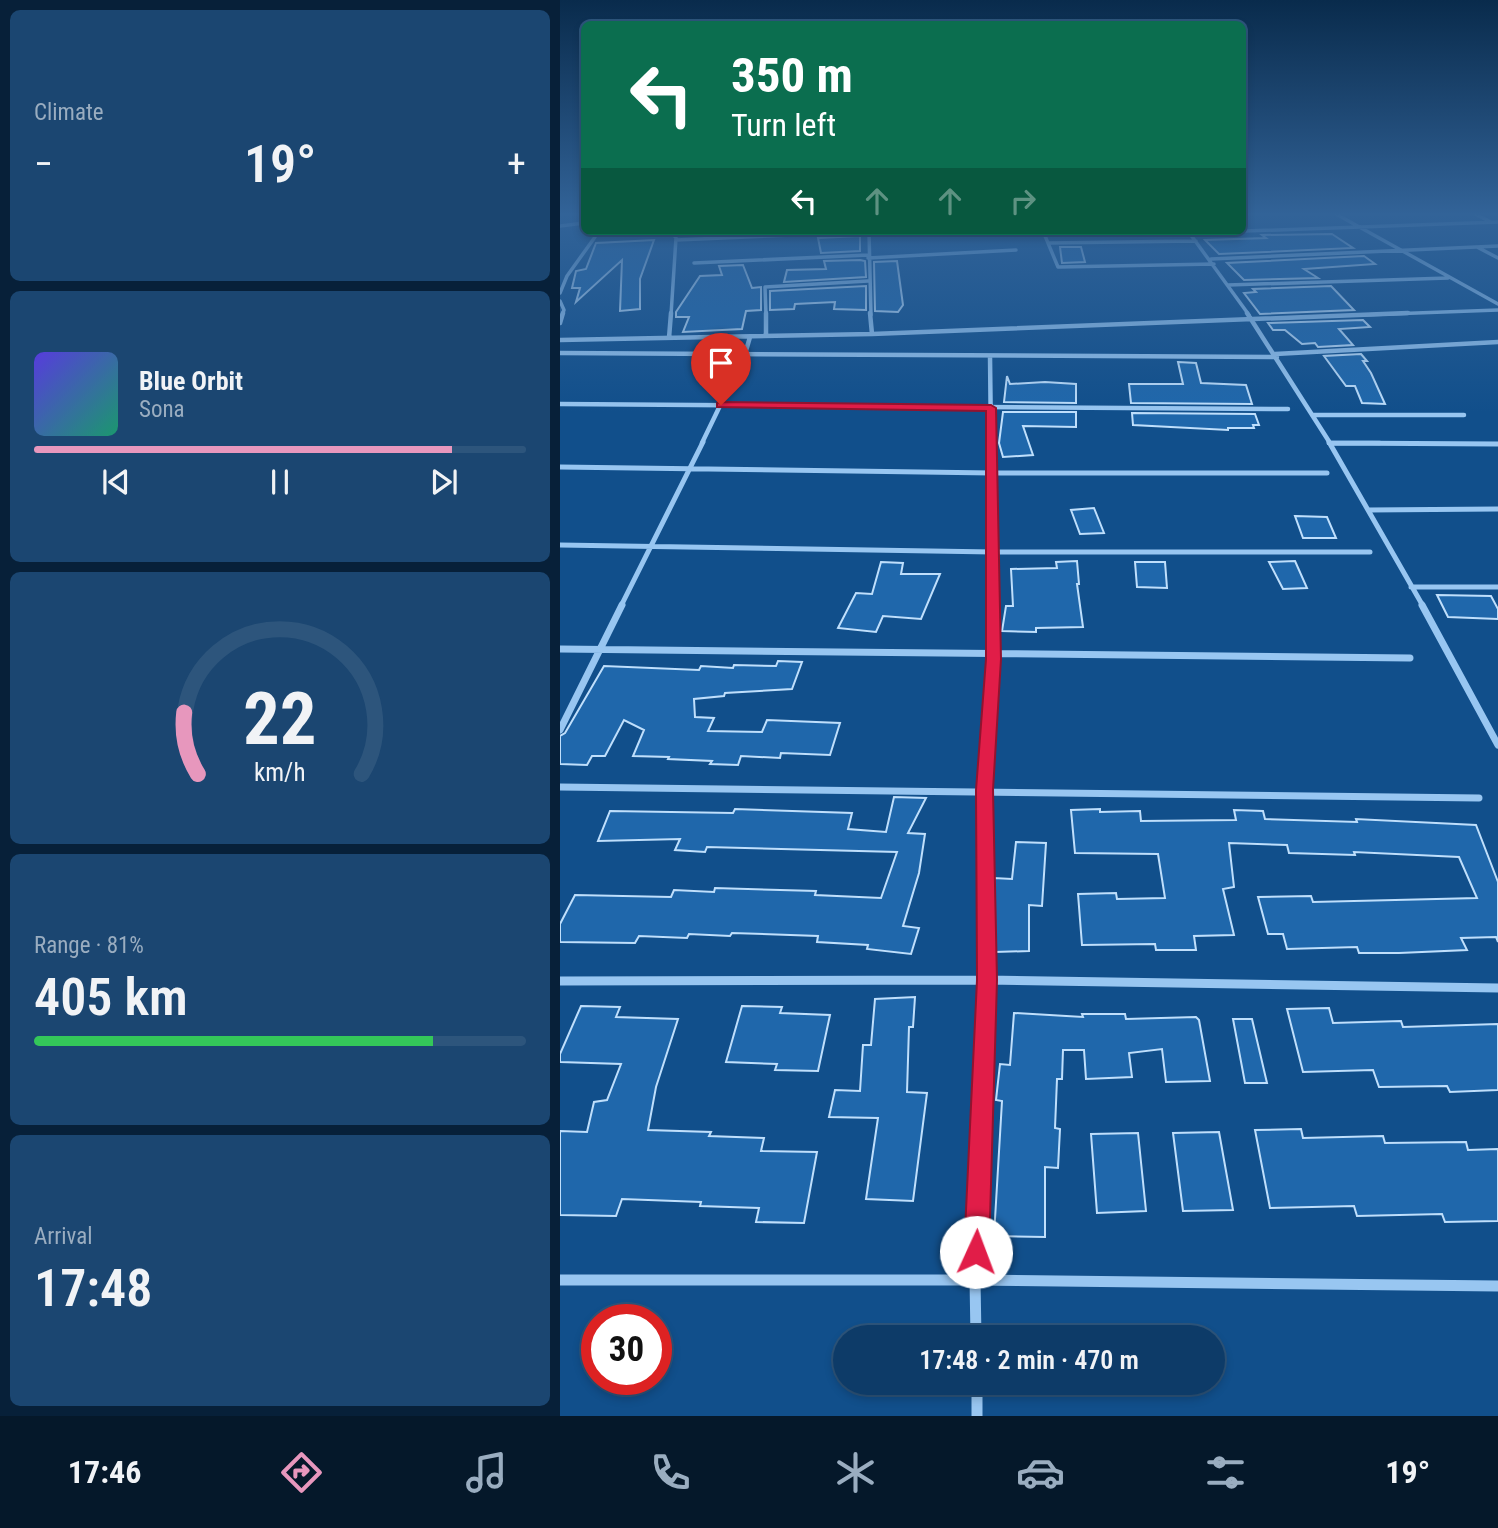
<!DOCTYPE html>
<html lang="en">
<head>
<meta charset="utf-8">
<style>
  body { margin:0; font-family:"Roboto Condensed",sans-serif; background:#1b4671; color:#f1f3f6; height:100vh; display:flex; flex-direction:column; font-size:26px; white-space:nowrap }
  * { box-sizing:border-box; margin:0 }
  p { font-size:23px; color:#9aadc0 }
  .icon { flex:none; width:38px; height:38px; fill:none; stroke:currentColor; stroke-width:2; stroke-linecap:round; stroke-linejoin:round }
  .map { position:relative; flex:1; overflow:hidden }
  .side { display:flex; flex-direction:column; gap:10px; padding:10px; background:#072039; width:560px }
  .side>* { flex:none }
  .hud { position:absolute; left:21px; top:21px; width:665px; height:214px; border-radius:10px; box-shadow:0 4px 10px #0003,0 0 0 2px #2d557c; background:#0b6e4f; color:#fff; overflow:hidden }
  .speed { position:absolute; left:21px; top:1304px; display:flex; gap:14px; font-size:35px; font-weight:700; text-align:center }
  .speed>* { display:grid; place-content:center; width:91px; height:91px; border-radius:50%; background:#0d3b68; box-shadow:0 4px 10px #0003,0 0 0 2px #2d557c; line-height:1 }
  .speed .limit { border:10px solid #d22; background:#fff; color:#111 }
  .pin { position:absolute; display:grid; place-items:center; width:60px; height:60px; color:#fff; margin:-72px -30px; border-radius:50% 50% 50% 0; rotate:-45deg; box-shadow:0 0 7px #0007 }
  .pin .icon { rotate:45deg }
  .me { position:absolute; width:77px; margin:-38px; rotate:2deg; stroke-linejoin:round; filter:drop-shadow(0 0 5px #0008) }
  .turn { display:flex; align-items:center; gap:24px; height:147px; padding:0 35px; font-size:32px }
  .turn .icon { width:91px; height:91px; stroke-width:2.5 }
  .turn b { display:block; font-size:49px; line-height:60px }
  .lanes { display:flex; align-items:center; height:66px; padding:0 35px; background:#0003; justify-content:center; gap:35px; direction:ltr }
  .lanes .off { opacity:.35 }
  .big { font-size:52px; font-weight:600; line-height:1.1 }
  .side .card { flex:1; display:flex; flex-direction:column; justify-content:center; gap:10px; min-width:0; padding:0 24px; border-radius:10px; background:#1b4671 }
  .side .dial { align-items:center; gap:0 }
  .dial svg { height:182px; overflow:visible; fill:none; stroke:#2d557c; stroke-width:7; stroke-linecap:round; text-anchor:middle }
  .dial text { fill:#f1f3f6; stroke:none }
  .song { display:flex; align-items:center; gap:21px }
  .cover { width:84px; height:84px; border-radius:10px; background:linear-gradient(135deg,hsl(250 70% 55%),hsl(160 70% 35%)) }
  .played { height:7px; border-radius:4px; background:linear-gradient(90deg,#e797bd 85%,#2d557c 85%) }
  .keys { display:flex; justify-content:space-around; direction:ltr }
  .heat { display:flex; justify-content:space-between; align-items:center; font-size:38px; direction:ltr }
  .charge { height:10px; border-radius:5px; background:linear-gradient(90deg,#34c759 81%,#2d557c 0) }
  .trip { position:absolute; left:273px; top:1325px; width:392px; height:70px; border-radius:35px; background:#0d3b68; box-shadow:0 4px 10px #0003,0 0 0 2px #2d557c; font-weight:600; line-height:70px; text-align:center }
  .menu { display:flex; height:112px; justify-content:space-around; align-items:center; background:#05182a; color:#9aadc0 }
  .menu .icon { width:49px; height:49px }
  .menu .on { color:#e797bd }
  .menu b { font-size:32px; color:#f1f3f6 }
  main { display:flex; flex:1; min-height:0 }
  .map>svg:first-child { display:block }
  .building { fill:#1f67ab; stroke:#bfdffc; stroke-width:2 }
  .lines { fill:none; stroke-linecap:round; stroke-linejoin:round }
  .minor-far5 { stroke:#98c6f1; stroke-width:3.5 }
  .minor-far4 { stroke:#98c6f1; stroke-width:4.5 }
  .minor-far3 { stroke:#98c6f1; stroke-width:5 }
  .minor-far2 { stroke:#98c6f1; stroke-width:7 }
  .minor-far1 { stroke:#98c6f1; stroke-width:9 }
  .minor { stroke:#98c6f1; stroke-width:11 }
  .route { fill:#e11d48; stroke:#92132f; stroke-width:2 }
</style>
</head>
<body>
<main>
<section class="side">
<div class="card"><p>Climate</p>
<div class="heat"><a>−</a><b class="big">19°</b><a>+</a></div>
</div>
<div class="card">
<div class="song"><i class="cover"></i><div><b>Blue Orbit</b><p>Sona</p></div></div>
<div class="played"></div>
<div class="keys"><svg class="icon" aria-label="previous" viewBox="0 0 24 24"><path d="M18 5L8 12l10 7zM5 5v14"/></svg><svg class="icon" aria-label="pause" viewBox="0 0 24 24"><path d="M8 5v14M16 5v14"/></svg><svg class="icon" aria-label="next" viewBox="0 0 24 24"><path d="M6 5l10 7-10 7zM19 5v14"/></svg></div>
</div>
<div class="card dial"><svg viewBox="0 0 100 80">
<path d="M14 69A42 42 0 1 1 86 69"/>
<path d="M14 69A42 42 0 0 1 8 42" stroke="#e797bd"/>
<text x="50" y="56" font-size="32" font-weight="700">22</text>
<text x="50" y="72" font-size="11">km/h</text>
</svg></div>
<div class="card"><p>Range · 81%</p><b class="big">405 km</b><div class="charge"></div></div>
<div class="card"><p>Arrival</p><b class="big">17:48</b></div>
</section>
<div class="map">
<svg width="938" height="1416" viewBox="0 0 938 1416">
  <rect width="100%" height="100%" fill="#114f8b"/>
  <path class="building" d="M 772,234 L 793,248 L 659,254 L 645,240 L 706,238 L 702,235 Z
    M 300,236 L 300,251 L 261,253 L 258,238 Z
    M 94,240 L 80,279 L 80,309 L 60,311 L 62,260 L 16,302 L 20,288 L 12,288 L 16,271 L 26,269 L 36,243 Z
    M 500,247 L 521,247 L 525,262 L 502,263 Z
    M 804,256 L 815,264 L 744,269 L 758,278 L 684,280 L 667,263 Z
    M 300,260 L 305,261 L 306,277 L 224,282 L 227,270 L 266,269 L 264,261 Z
    M 337,261 L 343,305 L 338,312 L 315,311 L 314,262 Z
    M 183,265 L 192,288 L 201,287 L 201,310 L 186,311 L 182,329 L 123,332 L 129,317 L 116,317 L 116,312 L 140,276 L 162,275 L 159,266 Z
    M 306,286 L 306,310 L 274,309 L 275,302 L 235,304 L 234,309 L 210,310 L 210,291 Z
    M 771,286 L 794,310 L 700,314 L 684,293 L 696,292 L 693,289 Z
    M 803,320 L 810,327 L 779,329 L 793,345 L 758,347 L 755,343 L 742,344 L 725,330 L 713,330 L 708,323 Z
    M 801,354 L 807,361 L 803,361 L 811,373 L 825,404 L 802,403 L 795,386 L 786,386 L 764,356 Z
    M 618,362 L 636,363 L 641,383 L 686,385 L 692,404 L 571,403 L 569,384 L 623,384 Z
    M 447,376 L 450,384 L 485,382 L 516,384 L 516,403 L 444,402 Z
    M 443,412 L 516,412 L 516,427 L 463,426 L 473,455 L 443,457 L 439,443 Z
    M 572,413 L 695,414 L 699,425 L 693,425 L 694,428 L 668,428 L 668,430 L 573,425 Z
    M 534,508 L 544,533 L 520,534 L 511,510 Z
    M 735,516 L 767,517 L 776,538 L 743,538 Z
    M 517,561 L 519,584 L 517,584 L 523,627 L 476,628 L 476,632 L 442,631 L 446,606 L 453,606 L 451,569 L 497,568 L 496,562 Z
    M 735,561 L 747,588 L 723,589 L 709,562 Z
    M 321,562 L 343,563 L 341,574 L 380,574 L 361,619 L 323,616 L 316,632 L 278,628 L 296,593 L 312,594 Z
    M 575,562 L 605,562 L 607,588 L 577,587 Z
    M 877,595 L 931,596 L 938,609 L 938,619 L 888,617 Z
    M 218,661 L 242,662 L 232,689 L 165,693 L 164,696 L 134,699 L 135,717 L 154,718 L 148,731 L 202,732 L 207,720 L 280,723 L 270,755 L 221,753 L 220,758 L 181,756 L 178,765 L 150,764 L 152,761 L 108,759 L 109,757 L 73,756 L 84,730 L 64,720 L 45,756 L 32,756 L 27,765 L 0,764 L 0,736 L 5,733 L 44,666 L 139,670 L 141,666 L 173,668 L 174,665 L 216,666 Z
    M 334,797 L 366,798 L 348,833 L 365,834 L 359,873 L 343,926 L 359,928 L 351,954 L 307,949 L 308,945 L 257,942 L 258,936 L 172,933 L 170,936 L 129,934 L 127,938 L 79,936 L 75,943 L 0,942 L 0,924 L 15,895 L 111,897 L 114,890 L 154,892 L 155,888 L 256,891 L 255,895 L 321,898 L 337,852 L 147,847 L 145,852 L 115,850 L 120,839 L 38,841 L 50,811 L 173,813 L 175,809 L 292,813 L 288,829 L 326,832 Z
    M 540,809 L 540,812 L 580,811 L 581,821 L 676,820 L 674,810 L 703,811 L 705,819 L 797,822 L 796,819 L 916,825 L 938,882 L 938,942 L 936,937 L 901,938 L 907,950 L 839,953 L 799,953 L 797,947 L 727,949 L 723,934 L 708,934 L 698,897 L 751,896 L 753,902 L 917,898 L 899,857 L 794,852 L 795,855 L 729,853 L 727,845 L 669,843 L 674,887 L 663,889 L 674,935 L 634,936 L 636,950 L 596,950 L 595,944 L 522,945 L 518,894 L 556,893 L 557,899 L 605,898 L 598,854 L 515,853 L 511,810 Z
    M 456,842 L 486,843 L 482,906 L 469,905 L 469,951 L 435,952 L 434,878 L 452,879 Z
    M 355,997 L 353,1027 L 349,1027 L 347,1092 L 367,1093 L 353,1201 L 306,1199 L 318,1118 L 269,1117 L 275,1090 L 300,1091 L 303,1045 L 311,1045 L 315,999 Z
    M 21,1006 L 60,1007 L 56,1017 L 118,1019 L 96,1087 L 88,1130 L 151,1132 L 149,1136 L 204,1138 L 201,1151 L 257,1152 L 244,1223 L 196,1222 L 199,1208 L 140,1206 L 141,1202 L 62,1199 L 56,1216 L 0,1215 L 0,1131 L 27,1132 L 34,1102 L 47,1100 L 61,1064 L 0,1062 L 0,1054 Z
    M 182,1006 L 222,1007 L 220,1013 L 270,1015 L 258,1071 L 215,1070 L 217,1064 L 166,1062 Z
    M 769,1008 L 773,1023 L 841,1021 L 843,1027 L 938,1024 L 938,1090 L 890,1092 L 887,1086 L 819,1087 L 813,1070 L 743,1072 L 727,1009 Z
    M 454,1013 L 523,1017 L 522,1014 L 565,1014 L 566,1019 L 636,1017 L 639,1020 L 650,1081 L 606,1082 L 602,1049 L 569,1053 L 572,1077 L 526,1079 L 524,1050 L 503,1050 L 502,1079 L 497,1079 L 495,1128 L 500,1129 L 498,1168 L 485,1167 L 485,1237 L 434,1236 L 442,1101 L 436,1100 L 440,1064 L 450,1065 Z
    M 673,1019 L 692,1019 L 707,1083 L 685,1083 Z
    M 741,1129 L 743,1138 L 823,1136 L 825,1143 L 906,1142 L 908,1150 L 938,1149 L 938,1221 L 885,1222 L 882,1214 L 797,1216 L 794,1206 L 710,1208 L 695,1130 Z
    M 659,1132 L 673,1210 L 623,1211 L 613,1133 Z
    M 578,1133 L 586,1211 L 537,1213 L 531,1134 Z"/>
  <g class="lines">
    <path class="minor-far5" d="M 776,214 L 938,304
      M 915,214 L 931,222
      M 0,226 L 24,223
      M 483,231 L 498,267 L 654,264
      M 628,231 L 689,315
      M 309,232 L 311,315
      M 630,233 L 938,222
      M 116,240 L 325,231
      M 488,243 L 636,241
      M 917,247 L 938,258
      M 308,258 L 456,250
      M 651,259 L 938,246
      M 134,263 L 308,255
      M 668,285 L 888,278
      M 0,293 L 7,276 L 35,237 L 35,231
      M 0,301 L 4,310 L 2,315
      M 111,315 L 116,238 L 111,231
      M 206,315 L 205,287 L 308,281
      M 802,315 L 938,310"/>
    <path class="minor-far4" d="M 206,313 L 206,336
      M 310,313 L 312,334
      M 687,313 L 770,443
      M 0,323 L 3,313
      M 109,338 L 111,313
      M 0,340 L 312,334 L 848,313
      M 0,353 L 717,357
      M 715,354 L 938,342
      M 430,356 L 431,443
      M 0,404 L 728,409
      M 752,415 L 904,415
      M 142,443 L 185,354 L 190,337
      M 769,443 L 820,443"/>
    <path class="minor-far3" d="M 431,442 L 433,606
      M 769,442 L 863,606
      M 769,443 L 938,444
      M 0,467 L 432,473 L 767,473
      M 808,510 L 938,509
      M 0,545 L 433,552 L 810,552
      M 851,587 L 938,587
      M 61,606 L 143,442"/>
    <path class="minor-far2" d="M 862,605 L 938,745
      M 0,649 L 850,658
      M 0,730 L 62,605
      M 0,787 L 919,798
      M 425,814 L 434,659 L 433,605"/>
    <path class="minor-far1" d="M 0,981 L 427,980 L 938,988
      M 423,1079 L 427,980 L 425,813"/>
    <path class="minor" d="M 0,1280 L 415,1280 L 938,1286
      M 416,1337 L 415,1280 L 423,1078
      M 417,1382 L 417,1416"/>
  </g>
  <linearGradient id="sky" x2="0" y2="1"><stop stop-color="#092b4c"/><stop offset="0.52" stop-color="#326398"/><stop offset="1" stop-color="#326398" stop-opacity="0"/></linearGradient>
  <rect width="938" height="412" fill="url(#sky)"/>
  <path class="route" d="M 161,402 L 431,405 L 436,408 L 441,659 L 433,790 L 437,980 L 429,1252 L 426,1262 L 416,1265 L 407,1262 L 404,1252 L 417,980 L 416,790 L 426,659 L 426,411 L 157,407 L 157,403 Z"/>
</svg>
<div class="speed"><div class="limit">30</div></div>
<div class="pin" style="left:161px;top:405px;background:#d93025"><svg class="icon" aria-label="arrive" viewBox="0 0 24 24"><path d="M6 21V4h12l-3 4 3 4H6"/></svg></div>
<svg class="me" style="left:416px;top:1252px" viewBox="-20 -20 40 40"><circle r="19" fill="#fff"/><path d="M0-13L10 11 0 6-10 11z" fill="#e11d48"/></svg>
<div class="trip">17:48 · 2 min · 470 m</div>
<div class="hud">
<div class="turn"><svg class="icon" aria-label="left" viewBox="0 0 24 24"><path d="M17 20v-9H6M10 6l-5 5 5 5"/></svg><div><b>350 m</b>Turn left</div></div>
<div class="lanes"><svg class="icon" aria-label="left" viewBox="0 0 24 24"><path d="M17 20v-9H6M10 6l-5 5 5 5"/></svg><svg class="icon off" aria-label="ahead" viewBox="0 0 24 24"><path d="M12 20V5M6 11l6-6 6 6"/></svg><svg class="icon off" aria-label="ahead" viewBox="0 0 24 24"><path d="M12 20V5M6 11l6-6 6 6"/></svg><svg class="icon off" aria-label="right" viewBox="0 0 24 24"><path d="M7 20v-9h11M14 6l5 5-5 5"/></svg></div>
</div>
</div>
</main>
<nav class="menu">
<b>17:46</b>
<svg class="icon on" aria-label="directions" viewBox="0 0 24 24"><path d="M12 3l9 9-9 9-9-9zM9 14v-3h6M13 9l2 2-2 2"/></svg>
<svg class="icon" aria-label="music" viewBox="0 0 24 24"><path d="M9 18V5l10-2v13"/><circle cx="6" cy="18" r="3"/><circle cx="16" cy="16" r="3"/></svg>
<svg class="icon" aria-label="phone" viewBox="0 0 24 24"><path d="M5 4h4l2 5-3 2q2 4 5 5l2-3 5 2v4C11 20 4 13 5 4z"/></svg>
<svg class="icon" aria-label="climate" viewBox="0 0 24 24"><path d="M12 3v18M4 7l16 10M4 17L20 7"/></svg>
<svg class="icon" aria-label="car" viewBox="0 0 24 24"><path d="M5 17H2v-5l4-1 3-4h7l3 4 3 1v5h-3M9 17h6M6 11h13"/><circle cx="7" cy="17" r="2"/><circle cx="17" cy="17" r="2"/></svg>
<svg class="icon" aria-label="filters" viewBox="0 0 24 24"><path d="M4 7h16M4 17h16"/><circle cx="9" cy="7" r="2"/><circle cx="15" cy="17" r="2"/></svg>
<b>19°</b>
</nav>
</body>
</html>
